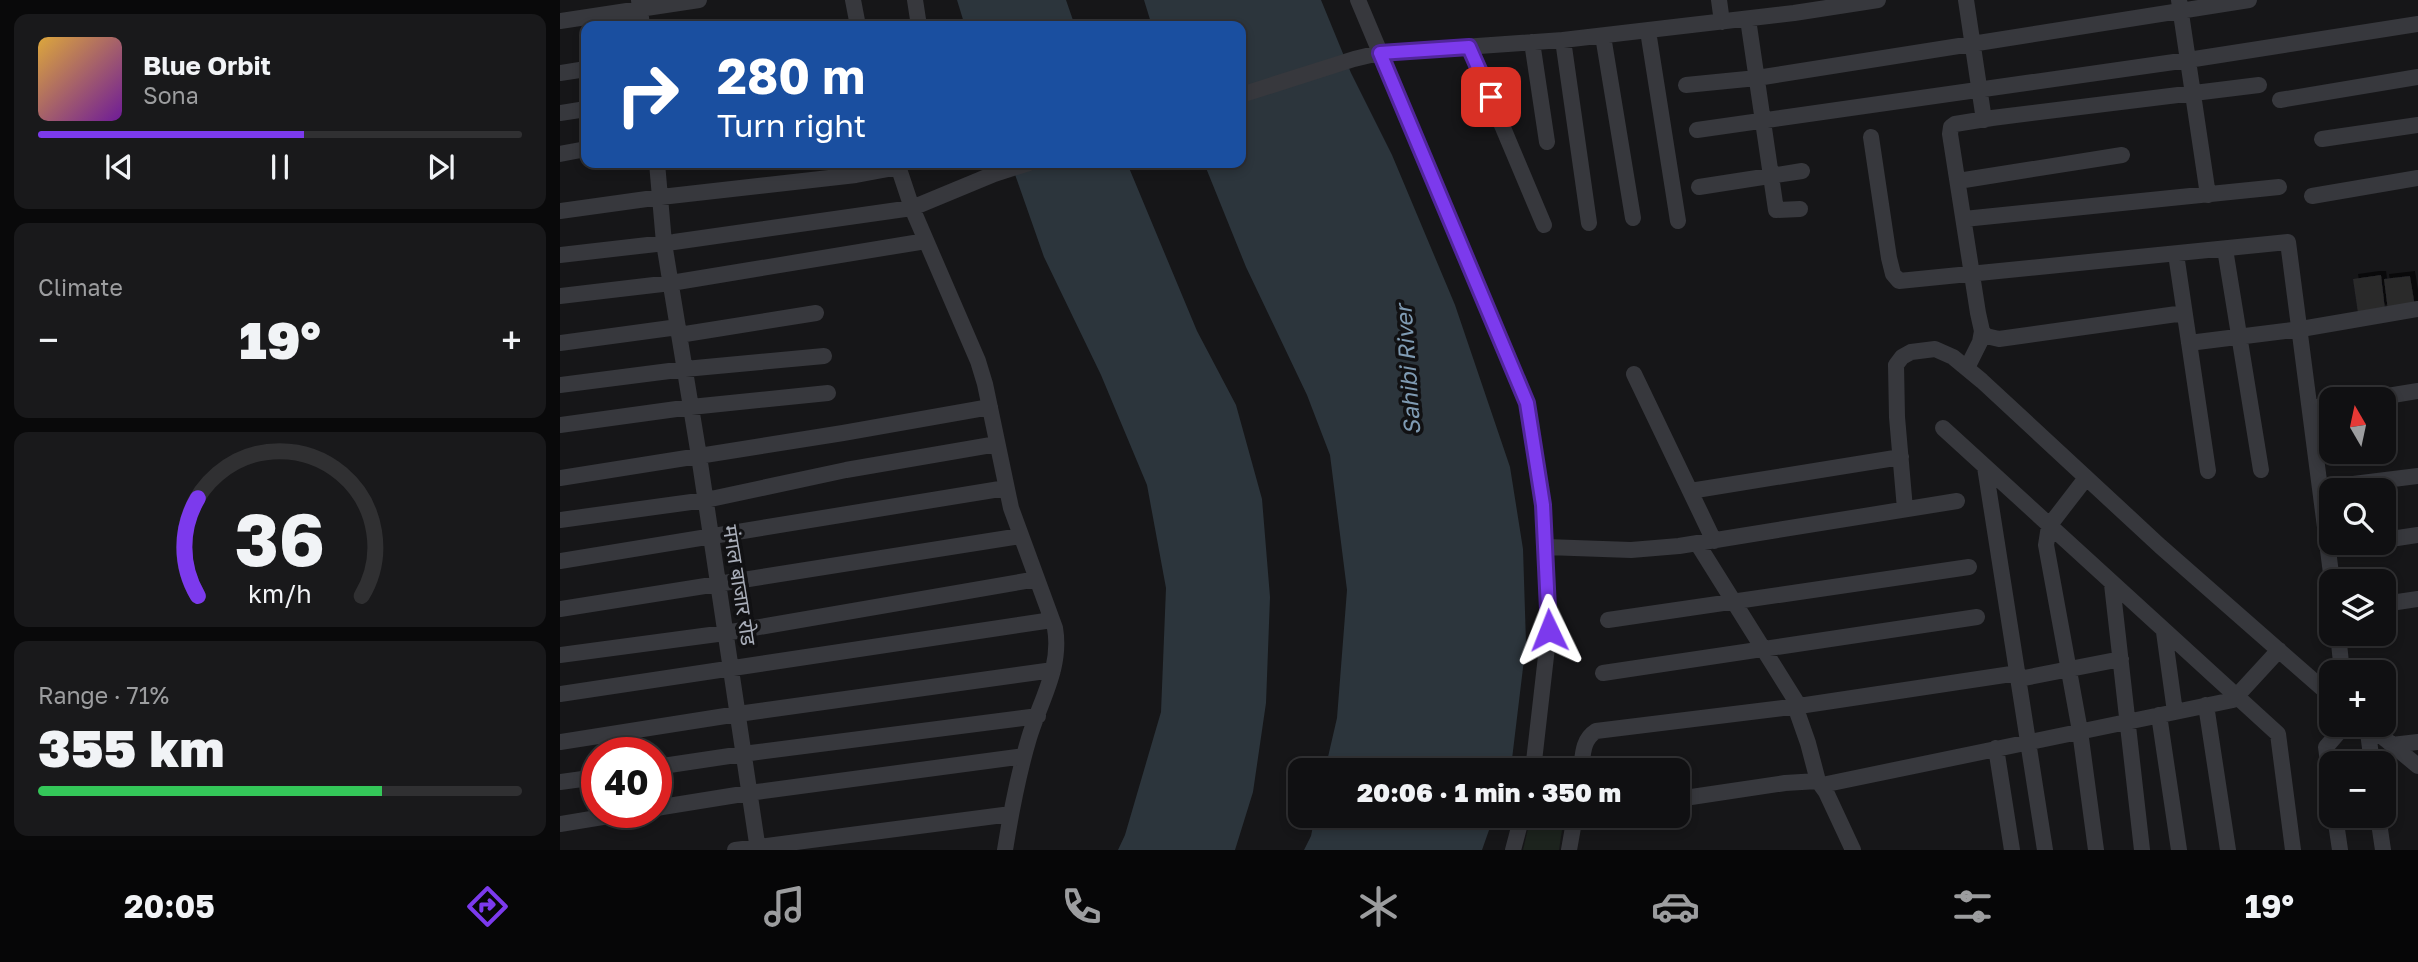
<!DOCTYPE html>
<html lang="en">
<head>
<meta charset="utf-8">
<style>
  body { margin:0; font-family:"Golos Text","Noto Sans Devanagari",sans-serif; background:#19191b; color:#f1f3f6; height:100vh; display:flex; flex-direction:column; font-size:26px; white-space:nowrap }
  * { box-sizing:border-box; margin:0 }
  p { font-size:23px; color:#9c9d9f }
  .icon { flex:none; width:38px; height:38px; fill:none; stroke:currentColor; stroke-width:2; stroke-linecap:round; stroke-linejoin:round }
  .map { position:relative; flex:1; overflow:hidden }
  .panel { display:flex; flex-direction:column; gap:14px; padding:14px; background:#09090a; width:560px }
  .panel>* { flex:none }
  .banner { position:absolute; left:21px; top:21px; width:665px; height:147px; border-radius:14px; box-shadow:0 4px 10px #0003,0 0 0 2px #303032; background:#1a4fa0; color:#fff; overflow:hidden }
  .needle { width:46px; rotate:351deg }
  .fabs { position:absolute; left:1759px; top:387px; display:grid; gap:14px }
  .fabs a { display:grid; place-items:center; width:77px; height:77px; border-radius:14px; background:#101012; box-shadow:0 4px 10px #0003,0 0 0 2px #303032; font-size:35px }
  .speed { position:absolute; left:21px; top:737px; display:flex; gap:14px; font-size:35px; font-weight:700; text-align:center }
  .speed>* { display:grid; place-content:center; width:91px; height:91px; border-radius:50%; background:#101012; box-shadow:0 4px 10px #0003,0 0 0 2px #303032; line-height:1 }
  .speed .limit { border:10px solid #d22; background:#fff; color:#111 }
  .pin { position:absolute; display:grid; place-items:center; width:60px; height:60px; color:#fff; margin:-30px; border-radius:14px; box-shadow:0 4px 10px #0006 }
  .me { position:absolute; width:77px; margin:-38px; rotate:358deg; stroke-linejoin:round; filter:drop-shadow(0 0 5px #0008) }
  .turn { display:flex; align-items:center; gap:24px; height:147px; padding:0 21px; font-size:32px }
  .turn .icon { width:91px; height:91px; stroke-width:2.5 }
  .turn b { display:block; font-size:49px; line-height:60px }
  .big { font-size:52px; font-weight:800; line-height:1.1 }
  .panel .card { flex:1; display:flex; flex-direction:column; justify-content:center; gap:10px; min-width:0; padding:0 24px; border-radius:14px; background:#19191b }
  .panel .dial { align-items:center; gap:0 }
  .dial svg { height:182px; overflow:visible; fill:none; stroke:#303032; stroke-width:7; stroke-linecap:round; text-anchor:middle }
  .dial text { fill:#f1f3f6; stroke:none }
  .song { display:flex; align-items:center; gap:21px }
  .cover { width:84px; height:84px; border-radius:10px; background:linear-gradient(135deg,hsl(40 70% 55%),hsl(280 70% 35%)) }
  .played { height:7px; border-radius:4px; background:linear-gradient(90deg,#7c3aed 55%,#303032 55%) }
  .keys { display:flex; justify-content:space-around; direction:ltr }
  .heat { display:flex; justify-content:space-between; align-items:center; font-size:38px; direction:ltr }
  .charge { height:10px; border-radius:5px; background:linear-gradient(90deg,#34c759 71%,#303032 0) }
  .trip { position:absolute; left:728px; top:758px; width:402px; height:70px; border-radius:14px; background:#101012; box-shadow:0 4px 10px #0003,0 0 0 2px #303032; font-weight:800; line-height:70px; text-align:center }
  .dock { display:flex; height:112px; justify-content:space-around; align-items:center; background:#060607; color:#9c9d9f }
  .dock .icon { width:49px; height:49px }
  .dock .current { color:#7c3aed }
  .dock b { font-size:32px; color:#f1f3f6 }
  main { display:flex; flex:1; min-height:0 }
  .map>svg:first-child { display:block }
  .green { fill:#1c231d }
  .water { fill:#2c353c }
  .building { fill:#29292c; filter:url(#shadow) }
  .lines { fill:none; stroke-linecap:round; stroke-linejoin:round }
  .minor { stroke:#37383d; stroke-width:16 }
  .route-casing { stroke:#51269a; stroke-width:18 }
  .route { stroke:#7c3aed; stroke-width:12 }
  .labels { text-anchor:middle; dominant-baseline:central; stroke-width:7; stroke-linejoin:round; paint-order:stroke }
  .street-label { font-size:21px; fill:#a8adb8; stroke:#111113 }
  .water-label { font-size:23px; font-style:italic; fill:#7f9bb3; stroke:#111113 }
</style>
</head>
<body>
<main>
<section class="panel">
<div class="card">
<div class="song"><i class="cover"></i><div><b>Blue Orbit</b><p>Sona</p></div></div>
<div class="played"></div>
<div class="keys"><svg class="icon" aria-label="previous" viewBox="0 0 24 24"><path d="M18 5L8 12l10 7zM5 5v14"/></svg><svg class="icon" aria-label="pause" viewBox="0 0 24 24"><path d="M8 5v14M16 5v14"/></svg><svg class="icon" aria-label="next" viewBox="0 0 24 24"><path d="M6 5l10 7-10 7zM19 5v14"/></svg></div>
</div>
<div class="card"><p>Climate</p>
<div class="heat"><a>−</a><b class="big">19°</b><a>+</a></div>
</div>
<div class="card dial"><svg viewBox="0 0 100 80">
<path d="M14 69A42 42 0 1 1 86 69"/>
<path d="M14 69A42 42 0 0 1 14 26" stroke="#7c3aed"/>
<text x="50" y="56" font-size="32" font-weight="700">36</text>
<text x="50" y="72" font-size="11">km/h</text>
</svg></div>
<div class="card"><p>Range · 71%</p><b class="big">355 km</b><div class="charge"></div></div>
</section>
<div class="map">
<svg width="1858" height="850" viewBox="0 0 1858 850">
  <defs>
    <filter id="shadow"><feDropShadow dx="5" dy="-5" stdDeviation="0" flood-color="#0009"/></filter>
  </defs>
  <rect width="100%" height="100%" fill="#161618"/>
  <path class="green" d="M 971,816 L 1002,830 L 999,850 L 963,850 Z"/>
  <path class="water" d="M 397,0 L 506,0 L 515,26 L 405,26 Z
    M 584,0 L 761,0 L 791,73 L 832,155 L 895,305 L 950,467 L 963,549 L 966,643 L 952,759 L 948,770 L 765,770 L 777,718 L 787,590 L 770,455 L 747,395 L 686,267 L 644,163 L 681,163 L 681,26 L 592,26 Z
    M 451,163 L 567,163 L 637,331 L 676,405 L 702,499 L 710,597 L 706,703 L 693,792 L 675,850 L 558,850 L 565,835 L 601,712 L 606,588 L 587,485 L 541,375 L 484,257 Z
    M 755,816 L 934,816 L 922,850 L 744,850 L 751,836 Z"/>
  <path class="building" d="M 1821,275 L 1825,309 L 1798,313 L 1793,279 Z
    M 1850,276 L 1855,307 L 1828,311 L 1824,279 Z"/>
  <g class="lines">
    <path class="minor" d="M 79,0 L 82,26
      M 293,0 L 298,26
      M 355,0 L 359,26
      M 798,0 L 967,403 L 983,505 L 989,630 L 973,770
      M 1159,0 L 1162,22
      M 1406,0 L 1424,120
      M 1619,0 L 1648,195
      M 1188,19 L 1216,210 L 1240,209
      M 0,21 L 139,0
      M 1088,31 L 1118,221
      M 1043,36 L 1073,218
      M 1003,40 L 1029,223
      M 972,42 L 987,142
      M 909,47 L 984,225
      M 0,73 L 26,69
      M 1126,85 L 1197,78 L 1689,0
      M 681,95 L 794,59 L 819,53 L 1003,40 L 1234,13 L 1318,0
      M 1720,100 L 1858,77
      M 0,113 L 26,109
      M 1137,130 L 1628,60 L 1858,24
      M 1311,137 L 1329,258 L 1333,274 L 1339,281 L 1728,242 L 1772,581
      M 1762,139 L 1858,125
      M 0,154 L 26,149
      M 97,163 L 104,243 L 139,456 L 198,850
      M 337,163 L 352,208 L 418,361 L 425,384 L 451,508 L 495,628 C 502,668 480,701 469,738 C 458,775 451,812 445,850
      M 1398,181 L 1562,155
      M 1139,187 L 1242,171
      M 1752,196 L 1858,178
      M 0,211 L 101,197 L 296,175 L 339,167
      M 1404,219 L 1719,187
      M 1665,249 L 1701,470
      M 1616,254 L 1648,471
      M 0,255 L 114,242 L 352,208 L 434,174 L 469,163
      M 0,296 L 111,283 L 366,241
      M 1624,313 L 1439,339 L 1426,336 L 1422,331 L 1418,313 L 1390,134 L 1391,127 L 1395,124 L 1432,118 L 1699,85
      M 119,335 L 256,313
      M 0,343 L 118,327
      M 1629,343 L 1741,329 L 1858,309
      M 1407,368 L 1420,342 L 1422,331
      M 1074,374 L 1154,541
      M 0,385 L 125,369 L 264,356
      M 1809,399 L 1858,391
      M 1751,408 L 1771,405
      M 0,425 L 131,407 L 268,393
      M 1383,428 L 1718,734 L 1733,850
      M 1425,467 L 1485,850
      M 0,478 L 283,433 L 430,407
      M 1526,478 L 1489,526 L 1486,545 L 1520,731 L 1536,850
      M 1761,488 L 1858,476
      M 1130,491 L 1341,457
      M 1345,509 L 1337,417 L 1336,365 L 1342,357 L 1351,352 L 1375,349 L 1393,357 L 1422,381 L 1600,546 L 1771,696
      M 0,520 L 146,500 L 286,470 L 437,444
      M 1824,540 L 1858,535
      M 1137,543 L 1239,706
      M 986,547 L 1071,550 L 1119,546 L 1397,501
      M 1768,547 L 1802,542
      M 0,561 L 446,488
      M 1552,584 L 1582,850
      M 1824,604 L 1858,599
      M 0,609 L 460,536
      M 1048,620 L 1409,567
      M 1604,632 L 1615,712
      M 1778,634 L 1782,672
      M 0,655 L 165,633 L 477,579
      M 1043,673 L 1417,617
      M 1459,679 L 1561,659
      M 0,694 L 492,620
      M 1646,705 L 1668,850
      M 1235,706 L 1248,743 L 1258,781
      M 1599,715 L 1619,850
      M 1807,724 L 1858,766
      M 1807,725 L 1812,763
      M 0,742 L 178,714 L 493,670
      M 1832,745 L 1858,742
      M 1436,748 L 1452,850
      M 96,767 L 183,754 L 478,716
      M 1021,770 C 1023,755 1022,740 1036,731 L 1239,706 L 1458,673
      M 0,782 L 37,777
      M 1262,785 L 1673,700 L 1719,650
      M 1771,785 L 1766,747 L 1786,724
      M 1118,799 L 1225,783 L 1258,781 L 1266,792 L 1293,850
      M 96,808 L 189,793 L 464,756
      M 1775,816 L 1780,850
      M 1818,816 L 1823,850
      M 0,824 L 73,812
      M 175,850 L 451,814
      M 953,850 L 962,816
      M 1009,850 L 1015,816"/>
  </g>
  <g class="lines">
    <g class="route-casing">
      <path id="route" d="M 931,97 L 909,47 L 820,53 L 967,403 L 983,505 L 989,630"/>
    </g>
    <use href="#route" class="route"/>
  </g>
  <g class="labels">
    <g class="street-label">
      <text transform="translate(180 585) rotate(81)">मंगल बाजार रोड</text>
    </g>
    <g class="water-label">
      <text transform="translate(847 370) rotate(-94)">Sahibi River</text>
    </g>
  </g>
</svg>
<div class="fabs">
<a><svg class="needle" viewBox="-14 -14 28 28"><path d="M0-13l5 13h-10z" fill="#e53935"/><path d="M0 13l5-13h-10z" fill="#9c9d9f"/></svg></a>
<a><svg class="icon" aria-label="search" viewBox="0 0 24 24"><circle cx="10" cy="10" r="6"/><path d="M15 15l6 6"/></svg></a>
<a><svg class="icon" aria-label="layers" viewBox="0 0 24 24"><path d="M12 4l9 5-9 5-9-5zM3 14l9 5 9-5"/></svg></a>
<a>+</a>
<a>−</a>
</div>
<div class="speed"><div class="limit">40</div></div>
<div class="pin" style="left:931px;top:97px;background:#d93025"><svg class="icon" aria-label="arrive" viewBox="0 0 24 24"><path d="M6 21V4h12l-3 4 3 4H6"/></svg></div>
<svg class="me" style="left:989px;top:630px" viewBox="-20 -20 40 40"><path d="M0-17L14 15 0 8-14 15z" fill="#7c3aed" stroke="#fff" stroke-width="4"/></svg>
<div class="trip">20:06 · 1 min · 350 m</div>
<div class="banner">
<div class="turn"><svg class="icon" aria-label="right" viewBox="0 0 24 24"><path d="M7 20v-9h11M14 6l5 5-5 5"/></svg><div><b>280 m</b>Turn right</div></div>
</div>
</div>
</main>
<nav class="dock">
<b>20:05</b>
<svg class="icon current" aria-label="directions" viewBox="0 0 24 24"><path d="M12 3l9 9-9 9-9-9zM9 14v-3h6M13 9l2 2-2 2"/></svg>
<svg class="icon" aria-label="music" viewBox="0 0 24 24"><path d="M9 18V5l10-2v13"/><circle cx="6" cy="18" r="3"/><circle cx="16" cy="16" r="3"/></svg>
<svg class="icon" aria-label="phone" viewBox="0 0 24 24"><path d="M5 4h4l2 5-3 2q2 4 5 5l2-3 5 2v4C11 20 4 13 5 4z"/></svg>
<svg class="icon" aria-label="climate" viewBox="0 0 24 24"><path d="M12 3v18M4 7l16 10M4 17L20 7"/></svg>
<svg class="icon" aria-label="car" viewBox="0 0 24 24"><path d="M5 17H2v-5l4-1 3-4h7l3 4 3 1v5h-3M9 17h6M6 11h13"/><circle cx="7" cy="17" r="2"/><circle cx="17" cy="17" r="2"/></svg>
<svg class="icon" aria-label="filters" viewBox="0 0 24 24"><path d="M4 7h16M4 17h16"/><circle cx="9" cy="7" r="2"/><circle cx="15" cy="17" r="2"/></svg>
<b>19°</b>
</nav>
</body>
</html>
